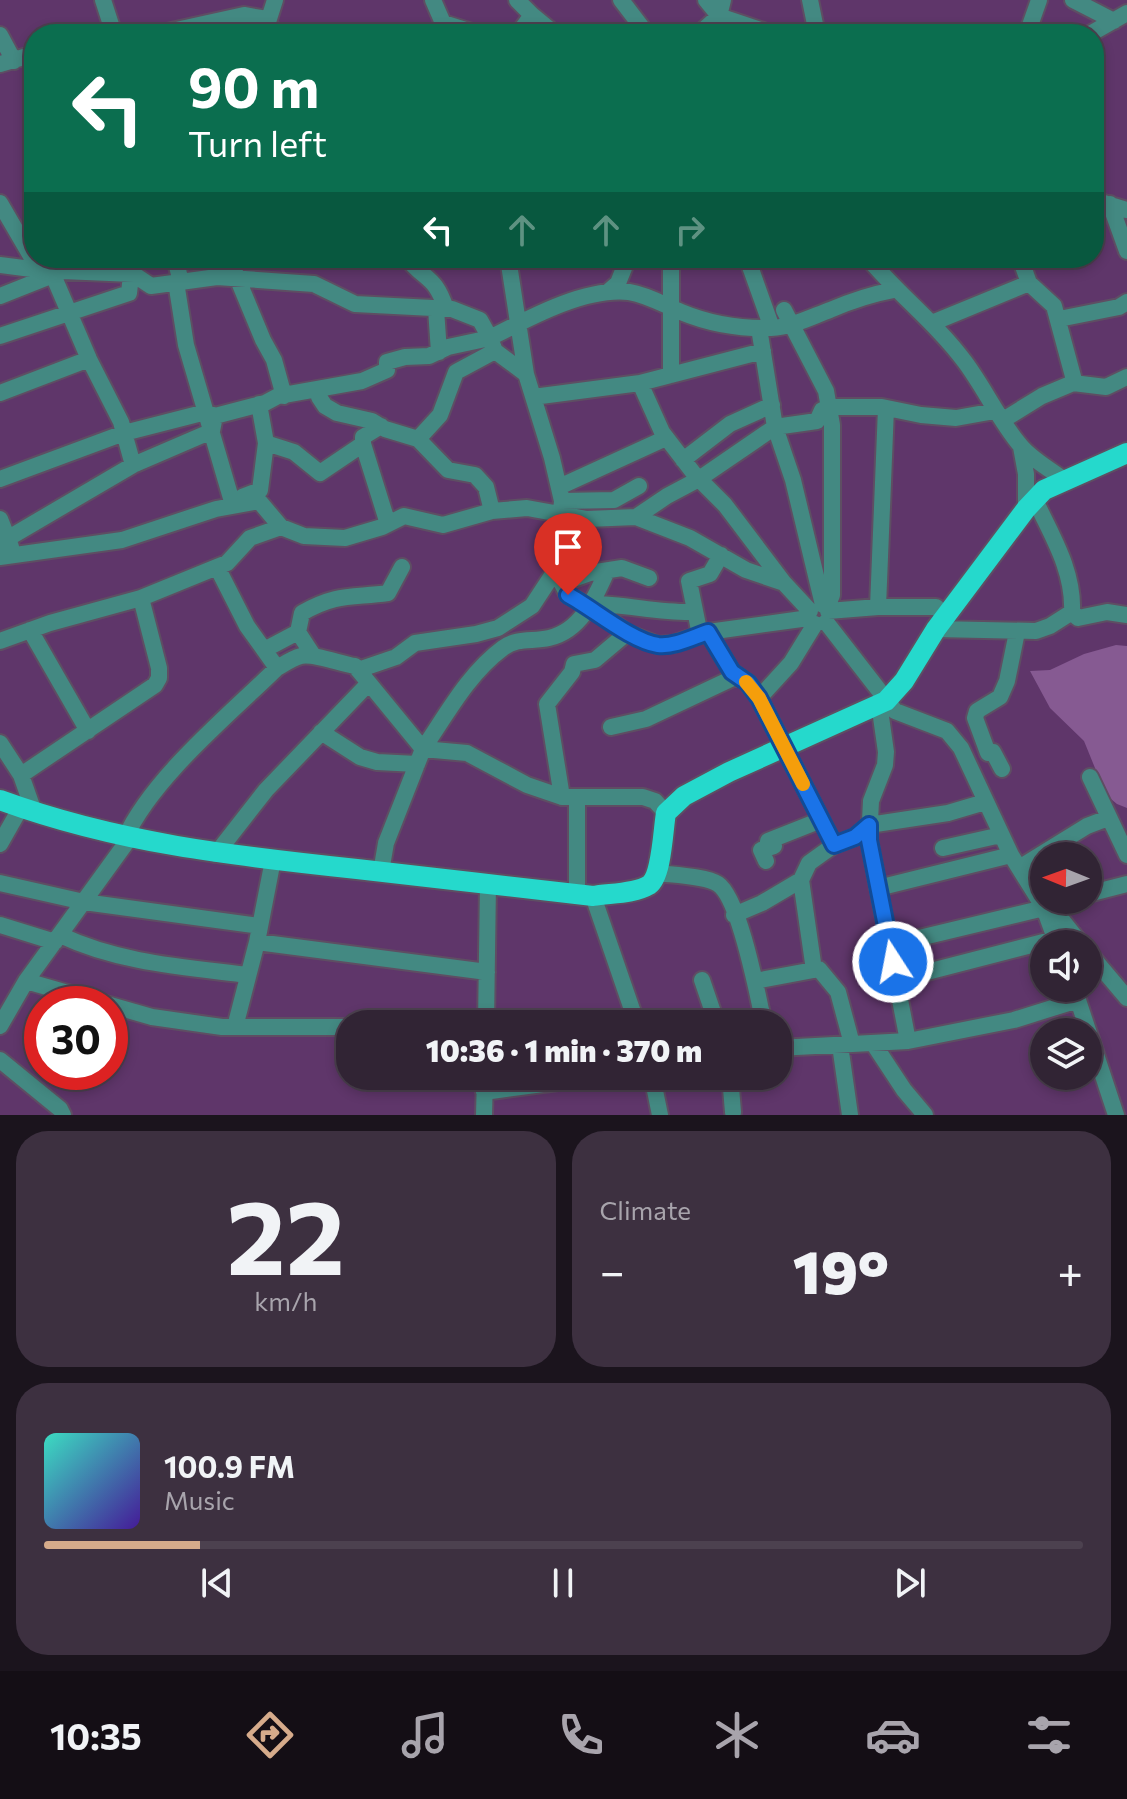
<!DOCTYPE html>
<html lang="en">
<head>
<meta charset="utf-8">
<style>
  body { margin:0; font-family:Commissioner,sans-serif; background:#3d3040; color:#f1f3f6; height:100vh; display:flex; flex-direction:column; font-size:30px; white-space:nowrap }
  * { box-sizing:border-box; margin:0 }
  p { font-size:26px; color:#a8a4ac }
  .icon { flex:none; width:44px; height:44px; fill:none; stroke:currentColor; stroke-width:2; stroke-linecap:round; stroke-linejoin:round }
  .map { position:relative; height:1115px; overflow:hidden }
  .panel { display:flex; flex-direction:column; gap:16px; padding:16px; background:#1b141d; flex:1 }
  .panel>* { flex:none }
  .top-card { position:absolute; left:24px; top:24px; width:1080px; height:244px; border-radius:32px; box-shadow:0 4px 12px #0003,0 0 0 2px #4c414f; background:#0b6e4f; color:#fff; overflow:hidden }
  .needle { width:52px; rotate:271deg }
  .fabs { position:absolute; left:1030px; top:842px; display:grid; gap:16px }
  .fabs a { display:grid; place-items:center; width:72px; height:72px; border-radius:50%; background:#312434; box-shadow:0 4px 12px #0003,0 0 0 2px #4c414f; font-size:40px }
  .speed { position:absolute; left:24px; top:986px; display:flex; gap:16px; font-size:40px; font-weight:700; text-align:center }
  .speed>* { display:grid; place-content:center; width:104px; height:104px; border-radius:50%; background:#312434; box-shadow:0 4px 12px #0003,0 0 0 2px #4c414f; line-height:1 }
  .speed .limit { border:12px solid #d22; background:#fff; color:#111 }
  .pin { position:absolute; display:grid; place-items:center; width:68px; height:68px; color:#fff; margin:-82px -34px; border-radius:50% 50% 50% 0; rotate:-45deg; box-shadow:0 0 8px #0007 }
  .pin .icon { rotate:45deg }
  .me { position:absolute; width:88px; margin:-44px; rotate:349deg; stroke-linejoin:round; filter:drop-shadow(0 0 6px #0008) }
  .turn { display:flex; align-items:center; gap:28px; height:168px; padding:0 32px; font-size:36px }
  .turn .icon { width:104px; height:104px; stroke-width:2.5 }
  .turn b { display:block; font-size:56px; line-height:68px }
  .lanes { display:flex; align-items:center; height:76px; padding:0 32px; background:#0003; justify-content:center; gap:40px; direction:ltr }
  .lanes .off { opacity:.35 }
  .big { font-size:60px; font-weight:800; line-height:1.1 }
  .panel .tile { flex:1; display:flex; flex-direction:column; justify-content:center; gap:12px; min-width:0; padding:0 28px; border-radius:32px; background:#3d3040 }
  .panel .dial { align-items:center; gap:0 }
  .dial b { font-size:104px; line-height:1 }
  .song { display:flex; align-items:center; gap:24px }
  .cover { width:96px; height:96px; border-radius:12px; background:linear-gradient(135deg,hsl(170 70% 55%),hsl(260 70% 35%)) }
  .played { height:8px; border-radius:4px; background:linear-gradient(90deg,#d6ab8b 15%,#4c414f 15%) }
  .keys { display:flex; justify-content:space-around; direction:ltr }
  .heat { display:flex; justify-content:space-between; align-items:center; font-size:44px; direction:ltr }
  .panel .tiles { flex:1; display:grid; gap:16px; grid-template-columns:1fr 1fr }
  .tile:last-child { grid-column:span 2 }
  .trip { position:absolute; left:336px; top:1010px; width:456px; height:80px; border-radius:32px; background:#312434; box-shadow:0 4px 12px #0003,0 0 0 2px #4c414f; font-weight:800; line-height:80px; text-align:center }
  .tabs { display:flex; height:128px; justify-content:space-around; align-items:center; background:#140e15; color:#a8a4ac }
  .tabs .icon { width:56px; height:56px }
  .tabs .current { color:#d6ab8b }
  .tabs b { font-size:36px; color:#f1f3f6 }
  .map>svg:first-child { display:block }
  .green { fill:#5f366a; fill-rule:evenodd }
  .water { fill:#865a92 }
  .lines { fill:none; stroke-linecap:round; stroke-linejoin:round }
  .minor-casing { stroke:#5e4e63; stroke-width:20 }
  .major-casing { stroke:#5e4e63; stroke-width:24 }
  .minor { stroke:#438982; stroke-width:16 }
  .major { stroke:#25d9cc; stroke-width:20 }
  .route-casing { stroke:#114b97; stroke-width:20 }
  .route { stroke:#1a73e8; stroke-width:14 }
  .slow { stroke:#f59e0b; stroke-width:14 }
</style>
</head>
<body>
<div class="map">
<svg width="1127" height="1115" viewBox="0 0 1127 1115">
  <rect width="100%" height="100%" fill="#413046"/>
  <path class="green" d="M 0,0 L 1127,0 L 1127,1115 L 0,1115 ZM 34,34 L 1094,34 L 1094,258 L 34,258 ZM 1044,856 L 1088,856 L 1088,900 L 1044,900 ZM 1044,944 L 1088,944 L 1088,988 L 1044,988 ZM 42,1004 L 110,1004 L 110,1072 L 42,1072 ZM 350,1024 L 778,1024 L 778,1076 L 350,1076 ZM 1044,1032 L 1088,1032 L 1088,1076 L 1044,1076 Z"/>
  <path class="water" d="M 1116,645 L 1127,646 L 1127,808 L 1117,804 L 1106,795 L 1084,741 L 1050,708 L 1030,671 L 1050,670 L 1084,654 Z"/>
  <g class="lines">
    <g class="minor-casing">
      <path id="minor" d="M 103,0 L 114,34
        M 433,0 L 443,23 L 478,34
        M 517,0 L 532,15
        M 621,0 L 647,34
        M 706,0 L 719,16 L 772,34
        M 810,0 L 817,34
        M 1073,0 L 1114,21
        M 267,25 L 275,0
        M 158,34 L 244,15 L 261,18 L 276,32 L 307,34
        M 518,34 L 532,15 L 555,34
        M 699,34 L 719,16 L 723,0
        M 1027,34 L 1039,0
        M 1090,34 L 1127,13
        M 0,35 L 14,61
        M 0,64 L 34,54
        M 1094,200 L 1127,210
        M 0,203 L 39,270
        M 1110,204 L 1127,251
        M 175,258 L 181,282
        M 229,258 L 263,340 L 274,360 L 284,396
        M 407,258 C 425,281 435,275 446,309
        M 606,258 L 626,263
        M 747,258 L 772,328
        M 868,258 C 899,295 937,324 965,362 C 985,389 999,420 1020,445 C 1031,459 1050,469 1064,480
        M 0,265 L 39,270 L 133,274 L 151,286 L 217,277 L 314,284 L 355,304 L 452,309 L 480,320 L 490,338 C 529,318 585,287 629,292 C 648,295 664,305 681,312 C 710,324 740,329 771,328 C 792,327 811,317 830,310 C 851,301 872,294 894,290
        M 53,275 L 89,359 L 121,422 L 133,465
        M 176,282 L 186,345 L 233,505
        M 609,291 L 618,283 L 628,258
        M 0,296 L 58,273
        M 436,309 L 439,352
        M 784,310 L 826,391 L 832,425 L 832,595 L 828,605
        M 1059,319 L 1119,307 L 1127,302
        M 932,323 L 1029,283
        M 759,328 L 775,427 L 817,421 L 822,410 L 829,407 L 882,407 L 921,415 L 956,418 L 995,411
        M 0,336 L 129,293 L 133,258
        M 671,375 L 671,258
        M 640,383 L 662,432 L 695,475 L 725,505 L 784,583
        M 1073,383 L 1106,387 L 1127,377
        M 319,390 L 319,397 L 325,406 L 337,413 L 372,421 L 385,429 L 418,439 L 448,470 L 475,475 L 486,487 L 492,511
        M 0,393 L 89,359
        M 533,397 L 640,383 L 763,351
        M 1003,420 L 1042,396 L 1073,383 L 1074,380 L 1054,306 L 1029,283 L 1020,258
        M 418,439 L 440,415 L 456,372 L 495,351
        M 266,443 L 294,452 L 320,473 L 363,444 L 363,437 L 381,426
        M 363,444 L 388,524
        M 1021,447 L 1026,474 L 1026,509
        M 683,460 L 730,424 L 772,405
        M 0,479 L 124,433 L 206,412 L 214,416
        M 559,487 L 666,438
        M 242,497 L 260,490 L 266,443 L 259,404
        M 1035,500 C 1052,536 1074,571 1072,612
        M 562,501 L 614,500 L 639,486
        M 636,517 L 690,538 L 746,570 L 784,583 L 810,611
        M 0,519 L 11,547
        M 0,543 L 133,465 L 212,431 L 215,416 L 265,403 L 278,396 L 362,381 L 387,370 L 387,362 L 405,357 L 429,356 L 448,347 L 490,338 L 495,351 L 526,374
        M 0,557 L 122,540 L 216,509 L 259,501 L 281,527 L 304,536 L 345,538 L 382,527 L 404,516 L 443,525 L 492,511 L 527,508 L 587,519 L 636,517 L 667,496 L 699,479 L 775,427 L 793,480 L 823,605
        M 217,567 L 247,626 L 277,668
        M 555,571 L 568,595 L 599,612 L 627,633 L 658,645 L 673,644 L 708,632 L 809,618
        M 562,583 L 590,573 L 622,568 L 649,578
        M 591,604 C 626,604 659,613 693,612
        M 878,607 L 886,408
        M 828,611 L 878,607 L 936,607 L 946,616
        M 826,622 L 895,711 L 947,731 L 961,748 L 1011,855 L 1044,908 L 1057,944
        M 936,629 L 1036,631 L 1050,626 L 1072,612 L 1078,618 L 1107,612 L 1127,615
        M 30,630 L 88,731
        M 708,632 L 732,672 L 748,683 L 759,698 L 834,845
        M 700,635 L 689,581 L 710,574 L 721,555
        M 0,641 L 50,623 L 141,598 L 217,567 L 227,563 L 250,538 L 281,527
        M 264,650 L 298,632
        M 313,655 L 298,632 L 302,613 C 337,593 352,598 388,593 L 402,567
        M 358,670 L 396,657 L 415,643 L 476,634 L 498,628 L 532,606 L 555,571 L 562,501 L 552,458 L 526,374 L 508,258
        M 759,698 L 791,663 L 815,624
        M 879,703 L 886,752 L 885,765 L 871,801 L 869,840 L 908,1041
        M 611,727 L 646,719 L 737,676
        M 321,732 L 360,757 L 377,762 L 417,764
        M 0,743 L 21,775 L 34,812
        M 1002,769 L 993,752 L 988,753 L 975,718 L 977,711 L 1000,697 L 1007,681 L 1017,632
        M 21,775 L 155,685 L 159,678 L 159,668 L 141,598
        M 1090,777 L 1127,855
        M 562,797 L 547,704 L 572,672 L 574,664 L 595,660 L 627,633
        M 577,797 L 577,894
        M 125,838 C 153,777 228,716 277,668 C 284,664 293,658 301,656 C 314,653 341,664 355,666 L 423,749 C 447,714 468,674 503,648 C 518,637 532,642 549,638 C 581,631 595,598 607,571
        M 0,844 L 21,807
        M 943,848 L 1001,835
        M 216,854 L 266,790 L 369,683
        M 766,861 L 761,850 L 774,846 L 768,841 L 821,820
        M 1019,868 L 1087,826 L 1108,818
        M 381,872 L 386,843 L 423,749 L 467,753 L 527,785 L 562,797 L 643,797 L 655,801 L 666,813
        M 657,873 C 672,875 706,876 718,884 C 740,899 758,997 764,1024
        M 0,883 L 84,902 L 260,926
        M 878,888 L 1011,855
        M 1088,894 L 1127,884
        M 593,896 L 637,1024
        M 734,915 L 762,903 L 801,880
        M 0,925 L 55,942
        M 60,935 C 119,963 184,967 248,975
        M 257,942 L 487,972
        M 890,945 L 1044,908 L 1054,910 L 1081,944
        M 1088,952 L 1127,998
        M 814,970 L 801,880 L 809,863 L 834,845 L 855,837 L 869,825 L 948,813 L 985,802
        M 702,980 L 717,1024
        M 896,980 L 1055,939
        M 26,981 L 106,1004
        M 755,981 L 819,969 L 838,992 L 852,1044
        M 1074,988 L 1116,1115
        M 110,1005 L 152,1017 L 222,1027 L 343,1027 L 350,1031
        M 486,1024 L 488,884
        M 0,1026 L 26,981 L 129,839
        M 235,1027 L 257,942 L 273,860
        M 873,1043 L 904,1090 L 925,1115
        M 840,1045 L 850,1115
        M 778,1048 L 908,1041 L 1014,1020 L 1078,1000
        M 0,1060 L 60,1109 L 63,1115
        M 652,1076 L 660,1115
        M 730,1076 L 733,1112
        M 484,1092 L 603,1076
        M 484,1115 L 485,1076"/>
    </g>
    <g class="major-casing">
      <path id="major" d="M 0,800 C 117,843 234,856 357,869 C 436,878 514,887 593,896 C 609,893 634,894 649,885 C 662,876 663,829 666,813 L 684,796 L 729,772 L 886,701 L 904,681 L 936,629 L 1026,509 L 1044,490 L 1127,453"/>
    </g>
    <use href="#minor" class="minor"/>
    <use href="#major" class="major"/>
  </g>
  <g class="lines">
    <g class="route-casing">
      <path id="route" d="M 568,595 C 594,609 631,641 658,645 C 674,647 693,637 708,632 L 732,672 L 748,683 L 759,698 L 834,845 L 855,837 L 869,825 L 869,840 L 893,962"/>
    </g>
    <use href="#route" class="route"/>
    <path class="slow" d="M 746,682 L 759,698 L 803,784"/>
  </g>
</svg>
<div class="fabs">
<a><svg class="needle" viewBox="-14 -14 28 28"><path d="M0-13l5 13h-10z" fill="#e53935"/><path d="M0 13l5-13h-10z" fill="#a8a4ac"/></svg></a>
<a><svg class="icon" aria-label="sound" viewBox="0 0 24 24"><path d="M4 9h4l5-4v14l-5-4H4zM17 9q2 3 0 6"/></svg></a>
<a><svg class="icon" aria-label="layers" viewBox="0 0 24 24"><path d="M12 4l9 5-9 5-9-5zM3 14l9 5 9-5"/></svg></a>
</div>
<div class="speed"><div class="limit">30</div></div>
<div class="pin" style="left:568px;top:595px;background:#d93025"><svg class="icon" aria-label="arrive" viewBox="0 0 24 24"><path d="M6 21V4h12l-3 4 3 4H6"/></svg></div>
<svg class="me" style="left:893px;top:962px" viewBox="-20 -20 40 40"><circle r="17" fill="#1a73e8" stroke="#fff" stroke-width="3"/><path d="M0-11L8 9 0 5-8 9z" fill="#fff"/></svg>
<div class="trip">10:36 · 1 min · 370 m</div>
<div class="top-card">
<div class="turn"><svg class="icon" aria-label="left" viewBox="0 0 24 24"><path d="M17 20v-9H6M10 6l-5 5 5 5"/></svg><div><b>90 m</b>Turn left</div></div>
<div class="lanes"><svg class="icon" aria-label="left" viewBox="0 0 24 24"><path d="M17 20v-9H6M10 6l-5 5 5 5"/></svg><svg class="icon off" aria-label="ahead" viewBox="0 0 24 24"><path d="M12 20V5M6 11l6-6 6 6"/></svg><svg class="icon off" aria-label="ahead" viewBox="0 0 24 24"><path d="M12 20V5M6 11l6-6 6 6"/></svg><svg class="icon off" aria-label="right" viewBox="0 0 24 24"><path d="M7 20v-9h11M14 6l5 5-5 5"/></svg></div>
</div>
</div>
<section class="panel">
<div class="tiles">
<div class="tile dial"><b>22</b><p>km/h</p></div>
<div class="tile"><p>Climate</p>
<div class="heat"><a>−</a><b class="big">19°</b><a>+</a></div>
</div>
<div class="tile">
<div class="song"><i class="cover"></i><div><b>100.9 FM</b><p>Music</p></div></div>
<div class="played"></div>
<div class="keys"><svg class="icon" aria-label="previous" viewBox="0 0 24 24"><path d="M18 5L8 12l10 7zM5 5v14"/></svg><svg class="icon" aria-label="pause" viewBox="0 0 24 24"><path d="M8 5v14M16 5v14"/></svg><svg class="icon" aria-label="next" viewBox="0 0 24 24"><path d="M6 5l10 7-10 7zM19 5v14"/></svg></div>
</div>
</div>
</section>
<nav class="tabs">
<b>10:35</b>
<svg class="icon current" aria-label="directions" viewBox="0 0 24 24"><path d="M12 3l9 9-9 9-9-9zM9 14v-3h6M13 9l2 2-2 2"/></svg>
<svg class="icon" aria-label="music" viewBox="0 0 24 24"><path d="M9 18V5l10-2v13"/><circle cx="6" cy="18" r="3"/><circle cx="16" cy="16" r="3"/></svg>
<svg class="icon" aria-label="phone" viewBox="0 0 24 24"><path d="M5 4h4l2 5-3 2q2 4 5 5l2-3 5 2v4C11 20 4 13 5 4z"/></svg>
<svg class="icon" aria-label="climate" viewBox="0 0 24 24"><path d="M12 3v18M4 7l16 10M4 17L20 7"/></svg>
<svg class="icon" aria-label="car" viewBox="0 0 24 24"><path d="M5 17H2v-5l4-1 3-4h7l3 4 3 1v5h-3M9 17h6M6 11h13"/><circle cx="7" cy="17" r="2"/><circle cx="17" cy="17" r="2"/></svg>
<svg class="icon" aria-label="filters" viewBox="0 0 24 24"><path d="M4 7h16M4 17h16"/><circle cx="9" cy="7" r="2"/><circle cx="15" cy="17" r="2"/></svg>
</nav>
</body>
</html>
